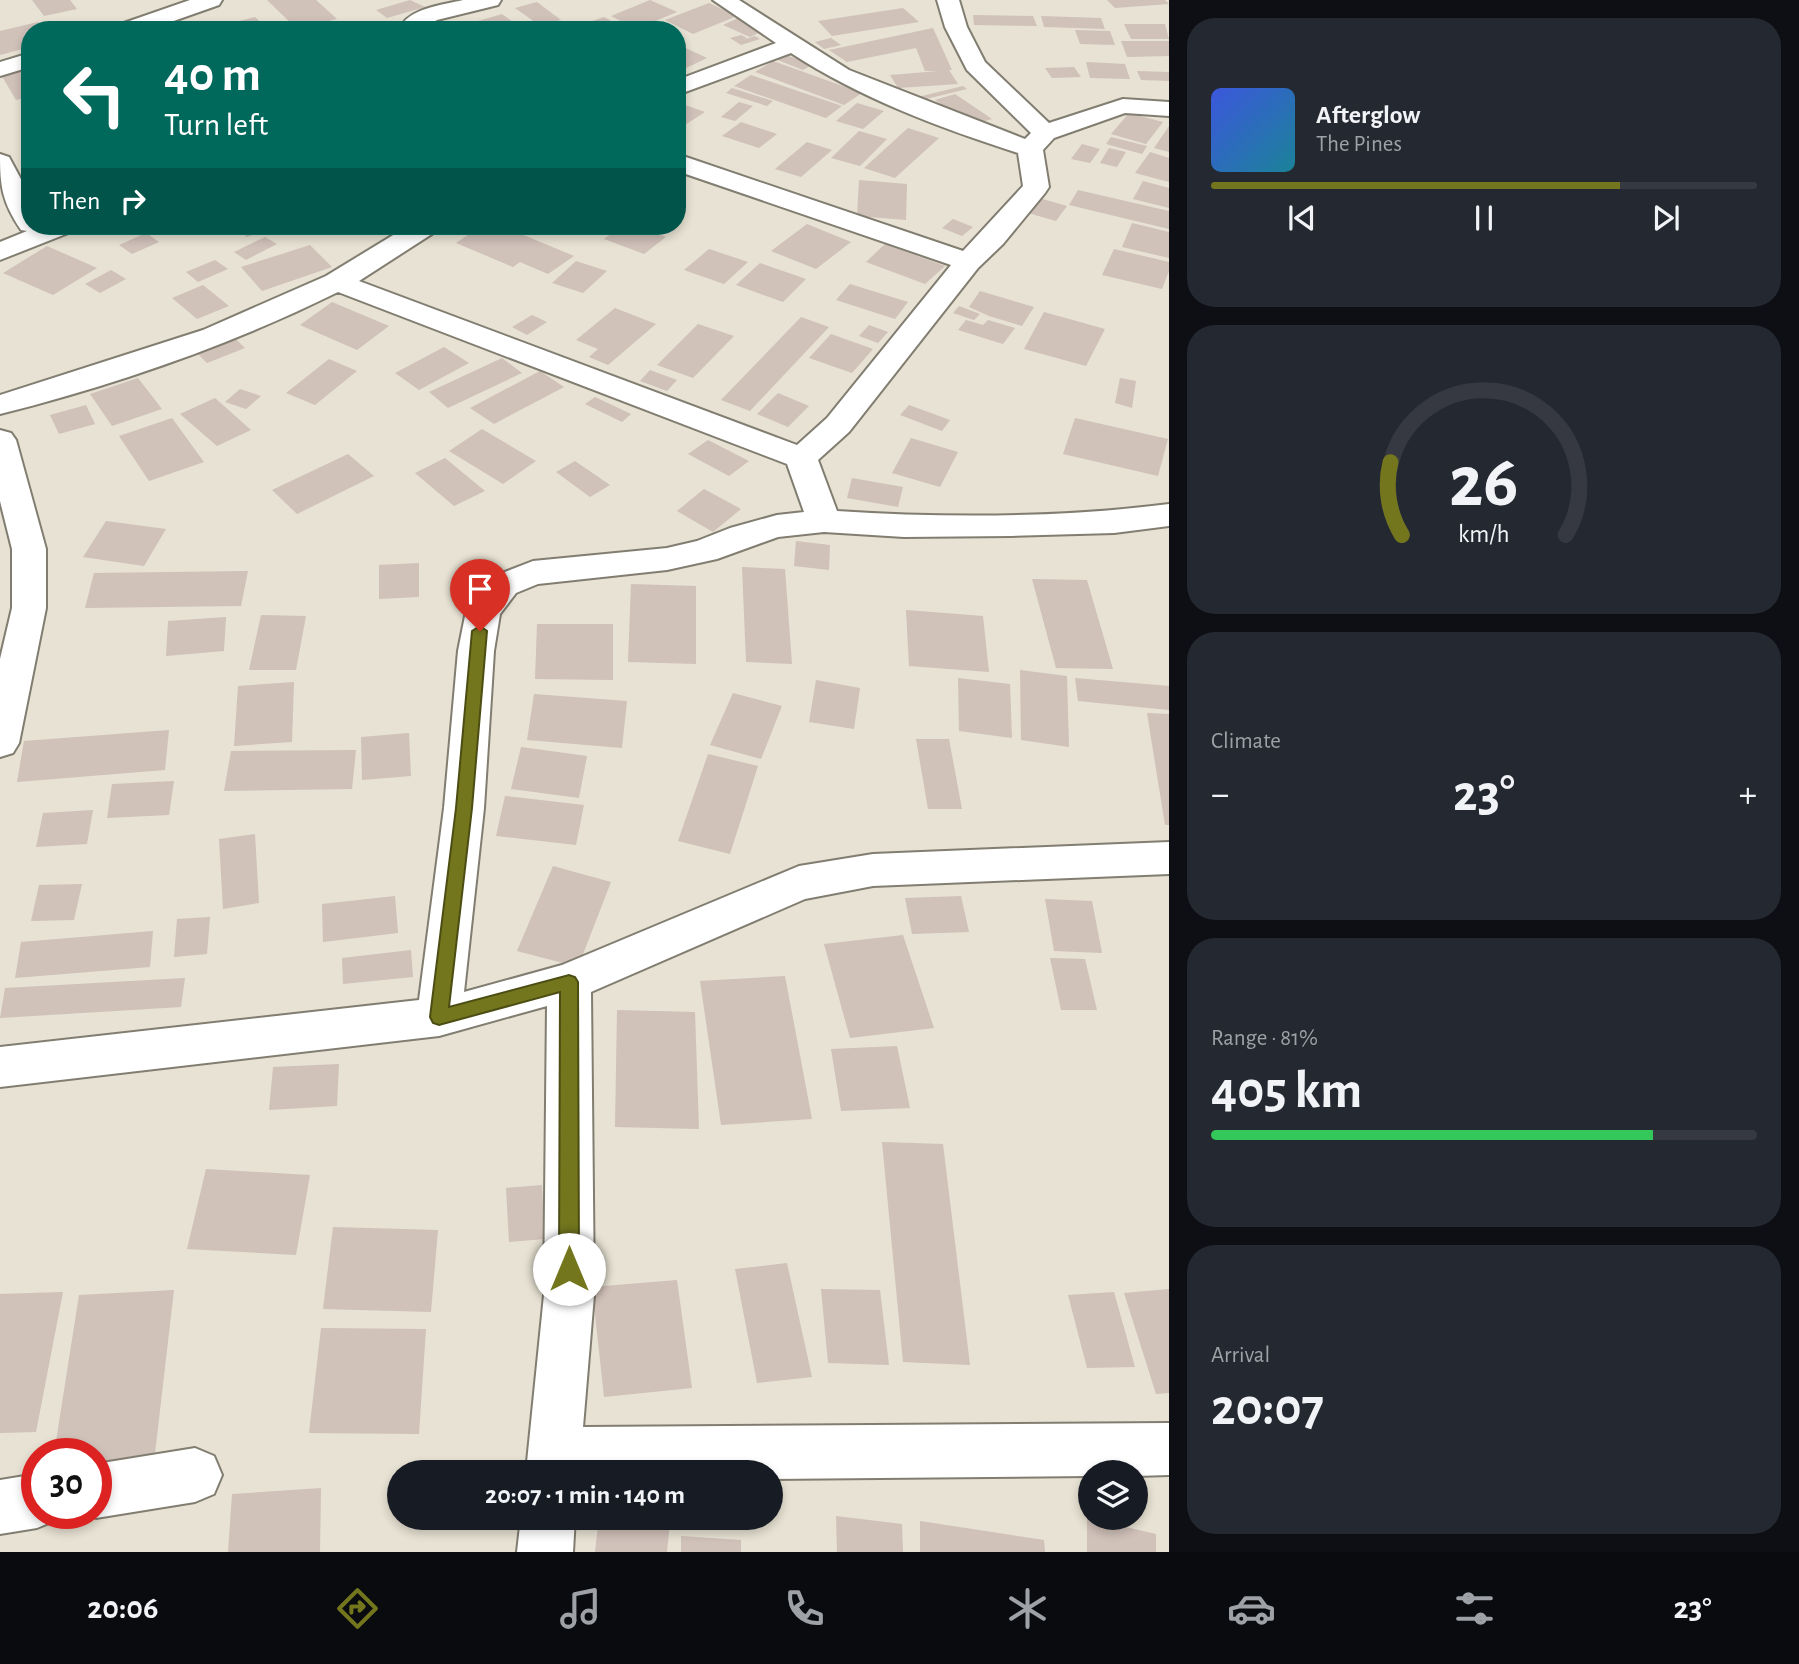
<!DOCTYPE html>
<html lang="en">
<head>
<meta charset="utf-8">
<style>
  body { margin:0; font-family:"Alegreya Sans",sans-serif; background:#242831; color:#f1f3f6; height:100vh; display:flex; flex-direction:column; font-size:26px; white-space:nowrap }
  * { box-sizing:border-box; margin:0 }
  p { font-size:23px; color:#9ea1a6 }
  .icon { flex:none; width:38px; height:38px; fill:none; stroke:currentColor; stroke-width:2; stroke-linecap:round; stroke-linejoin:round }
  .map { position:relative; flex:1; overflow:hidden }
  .details { display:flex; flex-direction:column; gap:18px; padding:18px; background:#0d0f14; width:630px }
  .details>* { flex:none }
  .top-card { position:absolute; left:21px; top:21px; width:665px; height:214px; border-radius:28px; box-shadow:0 4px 10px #0003; background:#00695c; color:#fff; overflow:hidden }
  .tools { position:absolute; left:1078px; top:1460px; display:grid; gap:14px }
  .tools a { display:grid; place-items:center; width:70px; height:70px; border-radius:50%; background:#171b24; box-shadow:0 4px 10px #0003; font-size:35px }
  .speed { position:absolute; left:21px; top:1438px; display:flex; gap:14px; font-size:35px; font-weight:700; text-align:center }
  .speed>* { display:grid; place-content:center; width:91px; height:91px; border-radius:50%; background:#171b24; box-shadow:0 4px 10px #0003; line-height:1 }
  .speed .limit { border:10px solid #d22; background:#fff; color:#111 }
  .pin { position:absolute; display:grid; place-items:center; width:60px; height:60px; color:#fff; margin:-72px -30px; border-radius:50% 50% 50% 0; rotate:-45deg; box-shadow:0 0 7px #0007 }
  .pin .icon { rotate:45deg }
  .me { position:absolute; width:77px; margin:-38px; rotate:0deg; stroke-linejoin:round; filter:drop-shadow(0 0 5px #0008) }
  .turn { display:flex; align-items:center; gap:24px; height:147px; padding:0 28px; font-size:32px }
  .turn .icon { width:91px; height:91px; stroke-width:2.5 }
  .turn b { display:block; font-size:49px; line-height:60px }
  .then { display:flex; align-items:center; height:66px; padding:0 28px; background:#0003; gap:14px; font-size:26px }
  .big { font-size:52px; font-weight:600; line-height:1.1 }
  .details .card { flex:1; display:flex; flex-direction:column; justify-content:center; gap:10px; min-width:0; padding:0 24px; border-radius:28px; background:#242831 }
  .details .dial { align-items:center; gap:0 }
  .dial svg { height:182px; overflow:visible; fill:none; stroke:#363941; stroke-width:7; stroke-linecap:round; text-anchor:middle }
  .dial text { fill:#f1f3f6; stroke:none }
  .song { display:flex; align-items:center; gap:21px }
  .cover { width:84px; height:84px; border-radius:10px; background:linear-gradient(135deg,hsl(230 70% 55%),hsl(190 70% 35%)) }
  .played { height:7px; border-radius:4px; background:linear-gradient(90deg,#73761d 75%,#363941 75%) }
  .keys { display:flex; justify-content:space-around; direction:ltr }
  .heat { display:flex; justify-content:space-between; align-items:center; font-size:38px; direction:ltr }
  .charge { height:10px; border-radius:5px; background:linear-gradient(90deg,#34c759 81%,#363941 0) }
  .trip { position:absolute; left:387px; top:1460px; width:396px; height:70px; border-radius:35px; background:#171b24; box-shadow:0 4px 10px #0003; font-weight:600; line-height:70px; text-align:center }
  .tab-bar { display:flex; height:112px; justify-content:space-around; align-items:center; background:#090b0e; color:#9ea1a6 }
  .tab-bar .icon { width:49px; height:49px }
  .tab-bar .active { color:#73761d }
  .tab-bar b { font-size:32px; color:#f1f3f6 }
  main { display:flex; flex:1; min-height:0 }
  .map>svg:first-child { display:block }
  .building { fill:#d0c1b9 }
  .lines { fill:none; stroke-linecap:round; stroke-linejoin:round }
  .minor-casing { stroke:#817d70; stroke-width:4 }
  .minor { fill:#fff; fill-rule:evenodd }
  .route { fill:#73761d; stroke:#4b4d13; stroke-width:2 }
</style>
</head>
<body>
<main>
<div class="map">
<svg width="1169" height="1552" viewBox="0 0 1169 1552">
  <rect width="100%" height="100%" fill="#e7e2d3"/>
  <path class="building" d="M 32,0 L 70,0 L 77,9 L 44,16 Z
    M 267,0 L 316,0 L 337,19 L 297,29 Z
    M 410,0 L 425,7 L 387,18 L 376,10 Z
    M 650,0 L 677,12 L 636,29 L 611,16 Z
    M 1107,0 L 1165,0 L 1169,4 L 1115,8 Z
    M 537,2 L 561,20 L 539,25 L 515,8 Z
    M 709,3 L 737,16 L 693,34 L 665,20 Z
    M 903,8 L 919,22 L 832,36 L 818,21 Z
    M 502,14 L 524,30 L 467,30 L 461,26 Z
    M 973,15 L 1033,16 L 1037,26 L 974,25 Z
    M 1041,16 L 1101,18 L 1105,29 L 1044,27 Z
    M 255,17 L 269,30 L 219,30 L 216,27 Z
    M 604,17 L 628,30 L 569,30 L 569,29 Z
    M 740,17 L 766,29 L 750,37 L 723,25 Z
    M 38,22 L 45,30 L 30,30 L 30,47 L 0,55 L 0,31 Z
    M 1124,24 L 1165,24 L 1169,39 L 1131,39 Z
    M 933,28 L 952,70 L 949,70 L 958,84 L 898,88 L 890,75 L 939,71 L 925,71 L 916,48 L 847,62 L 829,50 Z
    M 1075,30 L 1110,31 L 1115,45 L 1080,44 Z
    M 741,35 L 747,38 L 743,40 L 755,36 L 760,39 L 741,45 L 730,38 Z
    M 831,38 L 841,45 L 824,49 L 815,42 Z
    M 1121,41 L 1169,41 L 1169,56 L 1127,57 Z
    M 677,44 L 707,58 L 682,70 L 677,68 Z
    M 784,54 L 812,65 L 803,70 L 775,59 Z
    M 773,61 L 862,93 L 844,105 L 755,72 Z
    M 1086,62 L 1125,64 L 1130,79 L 1090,78 Z
    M 30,66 L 30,97 L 16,100 L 0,73 Z
    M 1074,67 L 1081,77 L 1052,78 L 1045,68 Z
    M 1137,71 L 1169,72 L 1169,81 L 1141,80 Z
    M 751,75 L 842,106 L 826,118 L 734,86 Z
    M 963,86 L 967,89 L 922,100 L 918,97 Z
    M 732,88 L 773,101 L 767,106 L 726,93 Z
    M 955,94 L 992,119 L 971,125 L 935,100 Z
    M 677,102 L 705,112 L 677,130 Z
    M 739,102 L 753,106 L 735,121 L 721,117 Z
    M 857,103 L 884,111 L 863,129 L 836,121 Z
    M 1129,113 L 1163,122 L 1146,144 L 1111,134 Z
    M 741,122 L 777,134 L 759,148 L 722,136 Z
    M 1169,126 L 1169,152 L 1154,148 Z
    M 908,128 L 939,138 L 895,178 L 864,168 Z
    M 859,131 L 887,139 L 860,166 L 831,158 Z
    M 1111,137 L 1147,146 L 1142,154 L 1106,144 Z
    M 807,142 L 832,150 L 801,177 L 775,169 Z
    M 1082,144 L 1100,149 L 1090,163 L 1071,159 Z
    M 1109,148 L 1126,152 L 1117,167 L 1100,163 Z
    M 1150,152 L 1169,158 L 1169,182 L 1135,173 Z
    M 859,180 L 907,184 L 906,220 L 857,216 Z
    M 1143,181 L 1169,188 L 1169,208 L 1133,199 Z
    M 1078,190 L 1169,211 L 1169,229 L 1069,205 Z
    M 1039,198 L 1067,206 L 1056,221 L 1028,213 Z
    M 953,219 L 973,227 L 962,236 L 942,228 Z
    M 1132,223 L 1169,232 L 1169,258 L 1122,247 Z
    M 807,224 L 851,242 L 816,269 L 771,251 Z
    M 233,226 L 261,226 L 266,230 L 247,237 Z
    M 481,226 L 502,226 L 574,256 L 548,274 L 520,262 L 513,267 L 456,243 Z
    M 621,226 L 637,226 L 666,237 L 644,254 L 604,239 Z
    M 146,233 L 159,242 L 132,254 L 119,245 Z
    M 265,237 L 277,244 L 246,260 L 234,252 Z
    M 885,244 L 945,266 L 925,284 L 866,262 Z
    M 310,245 L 332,267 L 262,291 L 241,267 Z
    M 47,246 L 97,268 L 53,295 L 3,273 Z
    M 709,249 L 748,262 L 724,284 L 684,270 Z
    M 1114,249 L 1169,262 L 1169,271 L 1162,289 L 1102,275 Z
    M 215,260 L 228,269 L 198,282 L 186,272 Z
    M 576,261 L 607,271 L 583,293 L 552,283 Z
    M 760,263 L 806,279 L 783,302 L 736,285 Z
    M 111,270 L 126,279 L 100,293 L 85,284 Z
    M 850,284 L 908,302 L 895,319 L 836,300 Z
    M 203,285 L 229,306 L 197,319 L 172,298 Z
    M 980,291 L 1034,307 L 1022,326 L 989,316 L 969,307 Z
    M 332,302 L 389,326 L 357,350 L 300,325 Z
    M 959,306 L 980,314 L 974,320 L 953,313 Z
    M 615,308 L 656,324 L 608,365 L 589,357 L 598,349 L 576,340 Z
    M 1044,312 L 1105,329 L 1086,366 L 1024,349 Z
    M 532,315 L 547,322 L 527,335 L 512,327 Z
    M 801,317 L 829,327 L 750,411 L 721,400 Z
    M 966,320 L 983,325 L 988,320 L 1015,328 L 1003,344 L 958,330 Z
    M 698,324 L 734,336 L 693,378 L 657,365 Z
    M 869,325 L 888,332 L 878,343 L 859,336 Z
    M 831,334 L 873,349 L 852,373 L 809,358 Z
    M 233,336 L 245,348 L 207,363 L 195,351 Z
    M 444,347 L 469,363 L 419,390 L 395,373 Z
    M 502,358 L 522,373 L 448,408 L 429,392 Z
    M 329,359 L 357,371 L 315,405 L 286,393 Z
    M 650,370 L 677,380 L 667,391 L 640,381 Z
    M 540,371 L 564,387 L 494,424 L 470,408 Z
    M 138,378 L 162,409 L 112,426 L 90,394 Z
    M 1120,378 L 1136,381 L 1132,408 L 1115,403 Z
    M 240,389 L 261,396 L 246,409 L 225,402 Z
    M 778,393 L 809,406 L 788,427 L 757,414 Z
    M 595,397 L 631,414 L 622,422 L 585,404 Z
    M 215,398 L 251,430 L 217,446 L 180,414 Z
    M 86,405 L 95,424 L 59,434 L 50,415 Z
    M 909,405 L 950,420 L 942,431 L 900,415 Z
    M 172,418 L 204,462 L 149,481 L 119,436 Z
    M 1075,418 L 1168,439 L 1158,476 L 1063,454 Z
    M 482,429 L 536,461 L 503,484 L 449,451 Z
    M 911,438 L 958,452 L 940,487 L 892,473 Z
    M 708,440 L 749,461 L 729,476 L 688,454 Z
    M 348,454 L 374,476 L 297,514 L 272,490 Z
    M 445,458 L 485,491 L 454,506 L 415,473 Z
    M 575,461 L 610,485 L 590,497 L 556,472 Z
    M 852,478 L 903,487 L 898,507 L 847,498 Z
    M 704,489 L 741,509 L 713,532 L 677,511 Z
    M 106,521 L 166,529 L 144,566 L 83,557 Z
    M 796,541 L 830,545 L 829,570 L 794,566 Z
    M 419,563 L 419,597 L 379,599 L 379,565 Z
    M 742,567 L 785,569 L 792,664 L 746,662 Z
    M 248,571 L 241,606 L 85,608 L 94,573 Z
    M 1032,579 L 1087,580 L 1113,669 L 1056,668 Z
    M 631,584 L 696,586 L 696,664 L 628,662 Z
    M 906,610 L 983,616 L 989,672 L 909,666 Z
    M 261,615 L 306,616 L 296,670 L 249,670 Z
    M 226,617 L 224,651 L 166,656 L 168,621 Z
    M 537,624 L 613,624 L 613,680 L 535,679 Z
    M 1020,670 L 1067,676 L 1069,747 L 1021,740 Z
    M 958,678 L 1010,684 L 1012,738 L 959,731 Z
    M 1075,678 L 1169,686 L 1169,710 L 1078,701 Z
    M 816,680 L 860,688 L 854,729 L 809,722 Z
    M 294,682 L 292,742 L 234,746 L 238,686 Z
    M 733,693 L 782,706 L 761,759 L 710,745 Z
    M 534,694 L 627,701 L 622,748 L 527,740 Z
    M 1147,713 L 1169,714 L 1169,825 L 1165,825 Z
    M 169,730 L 165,770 L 17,782 L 24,741 Z
    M 409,733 L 411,776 L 362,780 L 361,737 Z
    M 916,739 L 949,739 L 962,809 L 928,809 Z
    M 521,747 L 587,756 L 579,798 L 511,789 Z
    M 356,750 L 352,789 L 224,791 L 231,751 Z
    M 708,754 L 758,766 L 730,854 L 678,841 Z
    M 174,781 L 169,815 L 107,818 L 112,784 Z
    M 505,796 L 584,805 L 576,845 L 496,836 Z
    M 93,810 L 87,844 L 36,847 L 43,813 Z
    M 255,834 L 259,903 L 223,909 L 219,839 Z
    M 553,866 L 611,882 L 578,967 L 517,951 Z
    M 82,884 L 74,920 L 31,921 L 39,885 Z
    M 395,896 L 398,933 L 323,942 L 322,904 Z
    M 961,896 L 969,932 L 912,934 L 905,898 Z
    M 1045,899 L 1092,901 L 1102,953 L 1054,951 Z
    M 210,917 L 207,954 L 174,957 L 177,919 Z
    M 153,931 L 150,967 L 15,978 L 21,942 Z
    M 903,935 L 934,1028 L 850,1038 L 824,944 Z
    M 411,950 L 413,977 L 343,984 L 342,958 Z
    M 1050,958 L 1085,959 L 1097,1010 L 1061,1010 Z
    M 785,976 L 812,1119 L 721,1125 L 700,981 Z
    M 185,978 L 181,1007 L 0,1018 L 5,988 Z
    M 617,1010 L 695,1012 L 699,1129 L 615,1127 Z
    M 897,1046 L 910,1108 L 841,1111 L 831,1049 Z
    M 339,1064 L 337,1106 L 269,1110 L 273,1067 Z
    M 882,1142 L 943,1144 L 970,1365 L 903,1362 Z
    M 206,1169 L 310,1175 L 296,1255 L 187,1249 Z
    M 542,1185 L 545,1239 L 509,1242 L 506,1188 Z
    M 333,1227 L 438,1230 L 431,1312 L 323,1309 Z
    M 787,1263 L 812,1377 L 757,1383 L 735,1269 Z
    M 677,1280 L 692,1388 L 604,1397 L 592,1287 Z
    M 821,1289 L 880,1290 L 889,1365 L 828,1363 Z
    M 1169,1289 L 1169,1393 L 1156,1394 L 1124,1293 Z
    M 174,1290 L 154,1462 L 96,1466 L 96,1454 L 54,1454 L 79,1295 Z
    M 63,1292 L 36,1432 L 0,1433 L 0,1294 Z
    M 1114,1292 L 1135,1367 L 1087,1368 L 1068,1295 Z
    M 321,1328 L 426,1329 L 419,1434 L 309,1433 Z
    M 321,1488 L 320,1552 L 228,1552 L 232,1494 Z
    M 836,1516 L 902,1524 L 903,1552 L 837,1552 Z
    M 599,1517 L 641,1517 L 670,1522 L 667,1552 L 595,1552 Z
    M 1087,1518 L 1156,1534 L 1156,1552 L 1087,1552 Z
    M 920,1521 L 1044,1540 L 1045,1552 L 920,1552 Z
    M 681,1536 L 741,1540 L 741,1552 L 681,1552 Z"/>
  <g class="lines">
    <g class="minor-casing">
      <path id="minor" d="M 190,0 L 222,0 L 219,5 L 148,30 L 115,30 L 118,25 Z
        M 463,0 L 501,0 L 498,5 L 437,20 L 421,30 L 399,30 C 407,8 443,5 463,0 Z
        M 713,0 L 739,0 L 849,70 L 1025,139 L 1031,133 L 967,70 L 945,27 L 937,0 L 959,0 L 967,27 L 985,62 L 1049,123 L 1123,99 L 1169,102 L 1169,116 L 1125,113 L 1054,138 L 1043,150 L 1049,187 L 1045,193 L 1003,244 L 978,268 L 849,432 L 818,460 L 837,511 C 947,518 1059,518 1169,504 L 1169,526 L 1114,533 L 1011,536 L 904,537 L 824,532 L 778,537 L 717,559 L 667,570 L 538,584 L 516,593 L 500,614 L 494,651 L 484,808 L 464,992 L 562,965 L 799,866 L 873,854 L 1169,842 L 1169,874 L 873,886 L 805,899 L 591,992 L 594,1295 L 583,1427 L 1169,1423 L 1169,1475 L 1136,1476 L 1136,1472 L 1090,1472 L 1090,1476 L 770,1479 L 770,1472 L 526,1472 L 544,1295 L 547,1006 L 439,1036 L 0,1087 L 0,1047 L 419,1000 L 444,808 L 458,651 L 466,611 L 471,602 L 492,577 L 533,561 L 667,548 L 697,541 L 730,528 L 777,515 L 804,512 L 787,464 L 338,292 C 231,345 115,385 0,414 L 0,395 L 203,330 L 326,276 L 408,226 L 439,226 L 435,232 L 359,281 L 797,445 L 827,418 L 951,265 L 677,171 L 677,154 L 963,251 L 1023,186 L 1018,153 C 940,128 860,98 791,53 L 677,95 L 677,80 L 776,43 Z
        M 30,53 L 30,67 L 0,76 L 0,62 Z
        M 0,154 L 9,157 L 30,196 L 30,226 L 75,226 L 71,232 L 0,260 L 0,242 L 27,231 L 21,230 C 2,202 0,186 0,154 Z
        M 0,430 L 11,433 L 16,440 L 46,549 L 46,608 L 19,743 L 13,753 L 0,757 L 0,659 L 12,608 L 12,549 L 0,501 Z
        M 195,1448 L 214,1456 L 222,1475 L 214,1494 L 195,1502 L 96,1518 L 86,1514 L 96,1514 L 96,1464 Z
        M 37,1474 L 37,1514 L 59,1514 L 56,1520 L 37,1528 L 0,1534 L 0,1480 Z
        M 521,1517 L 575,1517 L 573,1552 L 517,1552 Z"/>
    </g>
    <use href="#minor" class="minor"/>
  </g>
  <path class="route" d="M 480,626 L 487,631 L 472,808 L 449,1007 L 569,975 L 575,977 L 578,982 L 579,1269 L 576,1276 L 569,1279 L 562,1276 L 559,1269 L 560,992 L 439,1025 L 433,1023 L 430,1017 L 456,808 L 472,631 Z"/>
</svg>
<div class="tools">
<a><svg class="icon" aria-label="layers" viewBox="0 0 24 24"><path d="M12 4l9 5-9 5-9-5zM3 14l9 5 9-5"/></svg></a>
</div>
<div class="speed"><div class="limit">30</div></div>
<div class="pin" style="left:480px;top:631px;background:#d93025"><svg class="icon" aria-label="arrive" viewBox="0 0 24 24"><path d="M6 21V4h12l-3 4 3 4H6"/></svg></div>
<svg class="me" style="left:569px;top:1269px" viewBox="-20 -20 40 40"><circle r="19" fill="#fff"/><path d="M0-13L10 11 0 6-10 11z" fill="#73761d"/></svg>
<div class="trip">20:07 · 1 min · 140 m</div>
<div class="top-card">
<div class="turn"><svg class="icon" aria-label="left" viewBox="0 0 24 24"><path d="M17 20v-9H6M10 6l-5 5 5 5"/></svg><div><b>40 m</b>Turn left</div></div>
<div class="then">Then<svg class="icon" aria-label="right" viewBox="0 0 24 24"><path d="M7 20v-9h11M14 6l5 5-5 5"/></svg></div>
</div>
</div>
<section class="details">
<div class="card">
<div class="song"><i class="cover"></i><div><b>Afterglow</b><p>The Pines</p></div></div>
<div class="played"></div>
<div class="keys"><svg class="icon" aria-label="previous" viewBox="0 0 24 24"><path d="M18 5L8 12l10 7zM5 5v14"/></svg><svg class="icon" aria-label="pause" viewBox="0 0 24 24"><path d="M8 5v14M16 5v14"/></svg><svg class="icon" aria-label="next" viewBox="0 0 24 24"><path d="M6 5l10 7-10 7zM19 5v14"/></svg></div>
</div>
<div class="card dial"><svg viewBox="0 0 100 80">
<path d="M14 69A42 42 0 1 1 86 69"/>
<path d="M14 69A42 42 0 0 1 9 37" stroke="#73761d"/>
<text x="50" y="56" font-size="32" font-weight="700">26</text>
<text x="50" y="72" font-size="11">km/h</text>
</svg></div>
<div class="card"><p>Climate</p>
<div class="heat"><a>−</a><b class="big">23°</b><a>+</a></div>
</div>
<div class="card"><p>Range · 81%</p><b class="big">405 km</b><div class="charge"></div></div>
<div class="card"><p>Arrival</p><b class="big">20:07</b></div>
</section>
</main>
<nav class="tab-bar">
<b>20:06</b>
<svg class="icon active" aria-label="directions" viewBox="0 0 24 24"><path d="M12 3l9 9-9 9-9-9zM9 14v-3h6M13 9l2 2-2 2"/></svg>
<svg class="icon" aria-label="music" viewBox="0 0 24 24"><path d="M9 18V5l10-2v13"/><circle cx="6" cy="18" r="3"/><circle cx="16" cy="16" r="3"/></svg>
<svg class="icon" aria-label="phone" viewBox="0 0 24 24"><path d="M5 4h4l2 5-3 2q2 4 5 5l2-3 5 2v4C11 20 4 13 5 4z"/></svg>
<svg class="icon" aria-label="climate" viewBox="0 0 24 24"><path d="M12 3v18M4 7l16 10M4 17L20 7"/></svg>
<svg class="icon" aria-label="car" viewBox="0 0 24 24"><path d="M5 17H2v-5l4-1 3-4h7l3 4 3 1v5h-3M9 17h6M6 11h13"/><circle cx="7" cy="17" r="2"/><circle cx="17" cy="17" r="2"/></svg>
<svg class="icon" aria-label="filters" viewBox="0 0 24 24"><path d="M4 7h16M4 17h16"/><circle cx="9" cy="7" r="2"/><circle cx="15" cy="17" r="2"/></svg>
<b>23°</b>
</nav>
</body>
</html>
